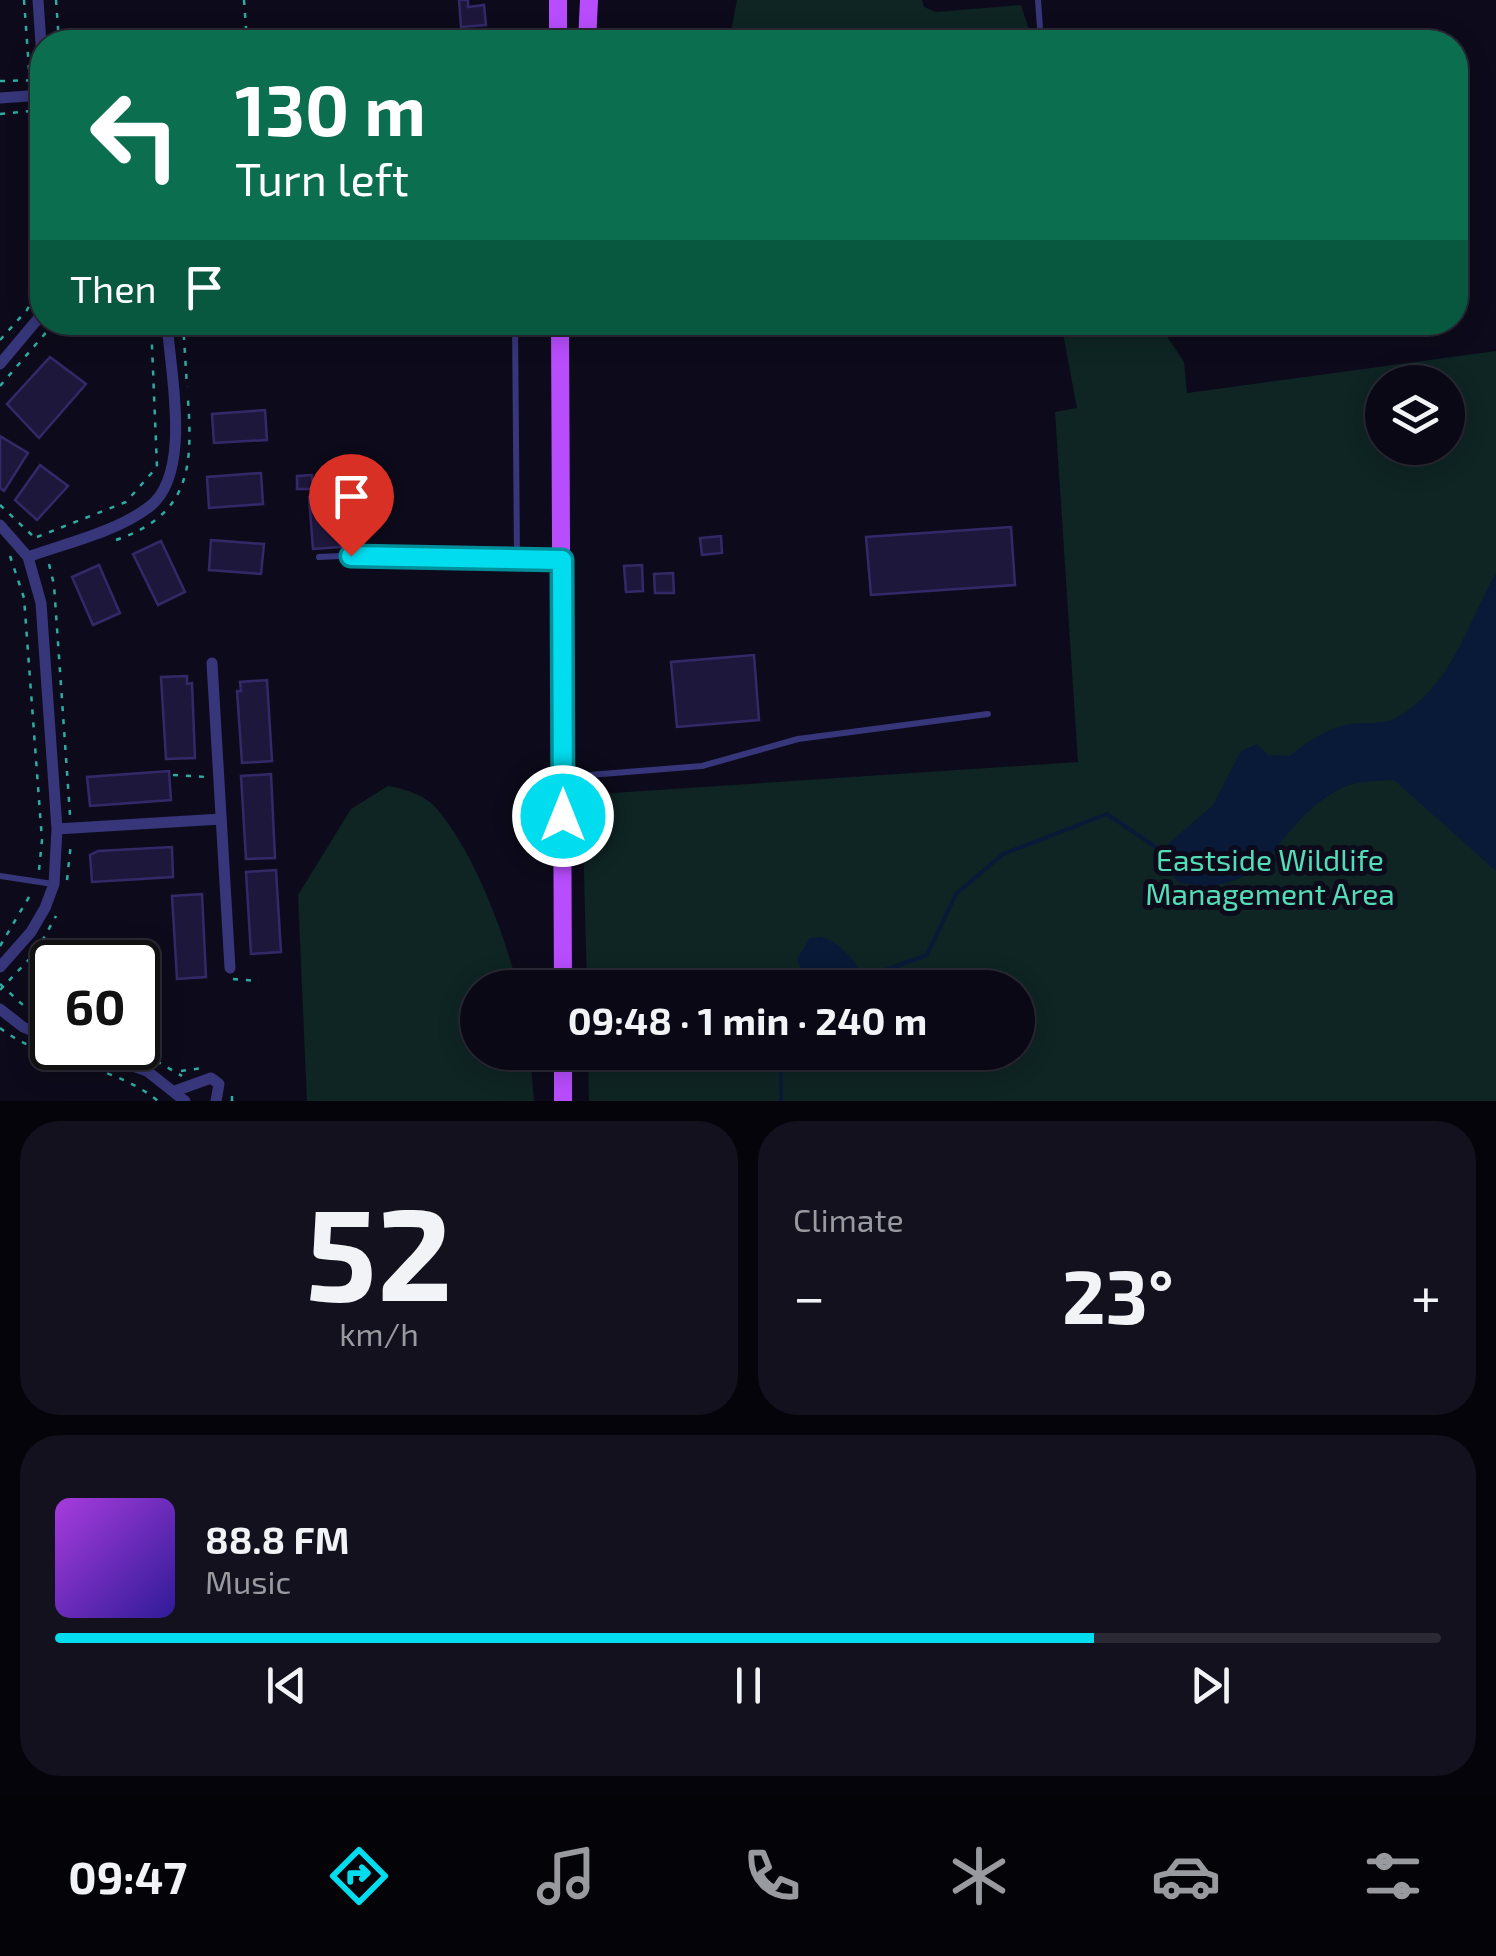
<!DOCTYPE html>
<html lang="en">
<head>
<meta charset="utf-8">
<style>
  body { margin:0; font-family:"Exo 2",sans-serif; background:#13111d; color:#f1f3f6; height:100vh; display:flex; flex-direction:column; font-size:38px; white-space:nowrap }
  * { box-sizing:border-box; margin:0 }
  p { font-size:32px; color:#999aa0 }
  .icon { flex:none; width:55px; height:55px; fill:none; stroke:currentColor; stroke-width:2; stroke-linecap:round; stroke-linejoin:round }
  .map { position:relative; height:1101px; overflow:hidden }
  .sheet { display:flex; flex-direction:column; gap:20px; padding:20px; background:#06040b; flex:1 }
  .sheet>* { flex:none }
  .hud { position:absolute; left:30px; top:30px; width:1438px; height:305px; border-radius:40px; box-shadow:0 5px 25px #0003,0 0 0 2px #2a2934; background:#0b6e4f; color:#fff; overflow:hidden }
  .tools { position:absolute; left:1365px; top:365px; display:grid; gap:20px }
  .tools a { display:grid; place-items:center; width:100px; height:100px; border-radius:50%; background:#0a0814; box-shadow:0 5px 25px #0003,0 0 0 2px #2a2934; font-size:50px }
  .speed { position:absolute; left:30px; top:940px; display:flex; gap:20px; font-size:50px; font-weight:700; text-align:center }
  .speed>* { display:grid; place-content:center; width:130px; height:130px; border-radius:50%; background:#0a0814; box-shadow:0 5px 25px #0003,0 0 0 2px #2a2934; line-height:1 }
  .speed .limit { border:5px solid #111; border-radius:15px; background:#fff; color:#111 }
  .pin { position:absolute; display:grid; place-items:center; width:85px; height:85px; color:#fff; margin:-102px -42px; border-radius:50% 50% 50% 0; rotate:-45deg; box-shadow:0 0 10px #0007 }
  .pin .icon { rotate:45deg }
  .me { position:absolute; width:110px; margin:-55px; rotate:0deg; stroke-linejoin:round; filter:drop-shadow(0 0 8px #0008) }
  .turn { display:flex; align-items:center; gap:35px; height:210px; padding:0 40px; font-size:45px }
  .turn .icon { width:130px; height:130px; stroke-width:2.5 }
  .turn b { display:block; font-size:70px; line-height:85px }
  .then { display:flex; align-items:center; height:95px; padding:0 40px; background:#0003; gap:20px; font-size:38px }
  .big { font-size:75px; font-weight:700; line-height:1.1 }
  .sheet .tile { flex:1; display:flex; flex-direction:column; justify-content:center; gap:15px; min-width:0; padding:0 35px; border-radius:40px; background:#13111d }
  .sheet .dial { align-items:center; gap:0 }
  .dial b { font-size:130px; line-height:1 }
  .song { display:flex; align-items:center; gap:30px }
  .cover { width:120px; height:120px; border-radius:15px; background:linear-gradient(135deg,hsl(280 70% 55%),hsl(250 70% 35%)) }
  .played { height:10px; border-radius:5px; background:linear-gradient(90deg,#01ddef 75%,#2a2934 75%) }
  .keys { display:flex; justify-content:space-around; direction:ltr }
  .heat { display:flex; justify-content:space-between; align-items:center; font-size:55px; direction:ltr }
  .sheet .tiles { flex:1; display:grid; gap:20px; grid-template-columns:1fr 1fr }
  .tile:last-child { grid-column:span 2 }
  .trip { position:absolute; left:460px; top:970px; width:575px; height:100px; border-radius:50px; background:#0a0814; box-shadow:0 5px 25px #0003,0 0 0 2px #2a2934; font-weight:700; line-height:100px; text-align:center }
  .tabs { display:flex; height:160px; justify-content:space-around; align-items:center; background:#040308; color:#999aa0 }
  .tabs .icon { width:70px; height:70px }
  .tabs .on { color:#01ddef }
  .tabs b { font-size:45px; color:#f1f3f6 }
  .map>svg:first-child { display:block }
  .green { fill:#0e2524; fill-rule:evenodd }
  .water { fill:#081a37 }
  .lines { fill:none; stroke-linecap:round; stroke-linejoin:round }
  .stream { stroke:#081a37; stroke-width:4 }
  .building { fill:#1e173c; stroke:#342968; stroke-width:2.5 }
  .path { stroke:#2daca1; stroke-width:2.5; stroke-dasharray:5 8; stroke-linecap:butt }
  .lane { stroke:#37367a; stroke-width:6 }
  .street { stroke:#37367a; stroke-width:11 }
  .primary { stroke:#b84dfe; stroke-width:18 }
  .route-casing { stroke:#01909b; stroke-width:25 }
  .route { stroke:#01ddef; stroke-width:18 }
  .labels { text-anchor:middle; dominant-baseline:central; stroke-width:10; stroke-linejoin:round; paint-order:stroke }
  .park-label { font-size:30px; fill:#53ddb7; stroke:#0d0b1b }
</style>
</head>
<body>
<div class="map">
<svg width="1496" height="1101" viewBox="0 0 1496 1101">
  <rect width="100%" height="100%" fill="#0d0b1b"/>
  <path class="green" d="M 737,0 L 922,0 L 924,7 L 936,12 L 1021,5 L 1033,42 L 729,42 Z
    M 1061,323 L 1158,323 L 1184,362 L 1187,393 L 1496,351 L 1496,1101 L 589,1101 L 588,1053 L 1018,1052 L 1018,988 L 587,987 L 582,795 L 1078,762 L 1055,412 L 1077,408 ZM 1382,382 L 1448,382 L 1448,448 L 1382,448 Z
    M 388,786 C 406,789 425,795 437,809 C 475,854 503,931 518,987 L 478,988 L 478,1052 L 530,1053 L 534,1101 L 307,1101 L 298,895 L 351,809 Z"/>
  <path class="water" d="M 1496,573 L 1496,871 L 1394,780 C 1380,781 1360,781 1347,786 C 1273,816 1276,903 1177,882 L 1161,850 L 1213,805 L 1241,751 L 1257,744 L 1268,755 L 1290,756 C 1307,742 1328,727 1351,724 C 1365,722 1384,725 1396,718 C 1451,688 1467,624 1496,573 Z
    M 821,937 C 840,942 864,967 865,987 L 808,987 L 797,959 L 810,938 Z"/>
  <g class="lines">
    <path class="stream" d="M 863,978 L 927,955 L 956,894 L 1003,854 L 1107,814 L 1163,852
      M 781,1052 L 781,1101"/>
  </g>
  <path class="building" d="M 459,0 L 468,0 L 468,7 L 484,5 L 486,25 L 461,27 Z
    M 50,357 L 86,384 L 39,438 L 7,404 Z
    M 265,410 L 267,440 L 214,443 L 212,414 Z
    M 0,436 L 28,453 L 4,491 L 0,488 Z
    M 40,465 L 68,486 L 37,520 L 15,500 Z
    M 261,473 L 263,504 L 209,508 L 207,477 Z
    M 312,475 L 313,489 L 297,489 L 297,476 Z
    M 351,493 L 355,546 L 313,549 L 309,497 Z
    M 1011,527 L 1015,585 L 871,595 L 866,537 Z
    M 721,536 L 722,553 L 702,555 L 700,538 Z
    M 211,540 L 264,544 L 261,574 L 209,570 Z
    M 161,541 L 185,592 L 158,605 L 133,554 Z
    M 99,565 L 120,613 L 93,625 L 72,577 Z
    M 642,565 L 643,591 L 626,592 L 624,566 Z
    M 673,573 L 674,593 L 655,593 L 654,574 Z
    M 754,655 L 759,720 L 677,727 L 671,662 Z
    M 187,676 L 187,684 L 192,683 L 195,758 L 166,759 L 161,677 Z
    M 267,680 L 272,761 L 242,763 L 237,691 L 241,691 L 240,682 Z
    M 169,771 L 171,800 L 90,806 L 87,777 Z
    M 271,774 L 275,858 L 246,859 L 241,776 Z
    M 172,847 L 173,877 L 92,882 L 90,855 L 98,851 Z
    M 276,870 L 281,952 L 251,954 L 246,872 Z
    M 202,894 L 206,977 L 177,979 L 172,896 Z"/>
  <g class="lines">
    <path class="path" d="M 24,0 L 30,83
      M 56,0 L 59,42
      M 244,0 L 247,42
      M 0,81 L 42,80
      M 32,106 L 42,231
      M 0,114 L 42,110
      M 183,322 L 187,387
      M 225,327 L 252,322
      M 0,340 L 27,310 L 42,281
      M 0,386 L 55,322
      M 0,505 L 36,539
      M 37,537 L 126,502 L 157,467 L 151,322
      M 116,540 C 189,515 193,469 188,400
      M 10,556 L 24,598 L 42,840 L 39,870
      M 49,564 L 54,585 L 70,815
      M 173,775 L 206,777
      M 67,880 L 71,843
      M 0,946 L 32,892
      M 233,979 L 259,981
      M 0,984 L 24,1006 L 52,1019
      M 0,990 L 36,952 L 56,916
      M 0,1028 C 48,1065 112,1063 158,1101
      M 134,1048 L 182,1076
      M 181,1071 L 203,1068
      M 232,1101 L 232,1090"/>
    <path class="lane" d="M 1038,0 L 1041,42
      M 515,322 L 517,557
      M 319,557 L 383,554 L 558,560
      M 564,777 L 702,766 L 798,739 L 988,714
      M 0,876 L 53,884"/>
    <path class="street" d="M 38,0 L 42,58
      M 0,98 L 42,95
      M 0,364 L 42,314
      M 0,525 L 28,557 L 41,603 L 57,829 L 54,884 L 45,908 L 31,932 L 0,967
      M 28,557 C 66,543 116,532 149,507 C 193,474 170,372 167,322
      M 212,663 L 230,968
      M 57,829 L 221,819
      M 0,1009 L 23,1027 L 52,1039
      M 84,1048 L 147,1071 L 185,1101
      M 175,1091 L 211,1078 L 219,1084 L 216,1101"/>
    <path class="primary" d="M 558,42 L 558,0
      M 587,42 L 589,0
      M 560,322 L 563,988
      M 563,1052 L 563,1101"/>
  </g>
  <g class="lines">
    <g class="route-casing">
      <path id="route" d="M 351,556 L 562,560 L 563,816"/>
    </g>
    <use href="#route" class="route"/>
  </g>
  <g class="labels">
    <g class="park-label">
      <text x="1270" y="859">Eastside Wildlife<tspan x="1270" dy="34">Management Area</tspan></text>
    </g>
  </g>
</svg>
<div class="tools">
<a><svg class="icon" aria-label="layers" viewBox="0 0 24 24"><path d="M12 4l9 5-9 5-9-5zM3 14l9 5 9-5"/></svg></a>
</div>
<div class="speed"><div class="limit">60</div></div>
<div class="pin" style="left:351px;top:556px;background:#d93025"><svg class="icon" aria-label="arrive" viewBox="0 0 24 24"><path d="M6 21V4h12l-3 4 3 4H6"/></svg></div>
<svg class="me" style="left:563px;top:816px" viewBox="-20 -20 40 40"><circle r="17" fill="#01ddef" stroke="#fff" stroke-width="3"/><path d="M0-11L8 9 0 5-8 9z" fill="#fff"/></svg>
<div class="trip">09:48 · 1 min · 240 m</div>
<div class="hud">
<div class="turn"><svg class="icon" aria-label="left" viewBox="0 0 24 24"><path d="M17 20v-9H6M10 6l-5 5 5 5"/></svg><div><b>130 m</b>Turn left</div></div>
<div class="then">Then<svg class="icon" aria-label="arrive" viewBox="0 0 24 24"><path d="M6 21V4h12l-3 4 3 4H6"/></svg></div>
</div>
</div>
<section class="sheet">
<div class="tiles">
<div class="tile dial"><b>52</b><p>km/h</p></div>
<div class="tile"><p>Climate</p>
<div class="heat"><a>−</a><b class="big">23°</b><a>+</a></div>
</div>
<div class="tile">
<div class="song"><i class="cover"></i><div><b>88.8 FM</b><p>Music</p></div></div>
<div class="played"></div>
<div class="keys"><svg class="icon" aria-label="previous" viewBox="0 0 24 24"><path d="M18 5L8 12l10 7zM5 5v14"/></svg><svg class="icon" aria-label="pause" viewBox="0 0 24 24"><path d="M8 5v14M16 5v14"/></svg><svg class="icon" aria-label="next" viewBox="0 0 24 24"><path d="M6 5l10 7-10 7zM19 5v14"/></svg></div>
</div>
</div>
</section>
<nav class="tabs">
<b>09:47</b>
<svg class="icon on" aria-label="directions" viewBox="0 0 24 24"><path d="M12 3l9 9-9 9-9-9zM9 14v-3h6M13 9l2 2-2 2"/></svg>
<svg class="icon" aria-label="music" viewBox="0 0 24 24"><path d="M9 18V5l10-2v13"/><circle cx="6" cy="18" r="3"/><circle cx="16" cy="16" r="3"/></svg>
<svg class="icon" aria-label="phone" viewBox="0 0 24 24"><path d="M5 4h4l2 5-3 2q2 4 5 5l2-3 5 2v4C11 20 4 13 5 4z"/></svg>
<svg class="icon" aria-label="climate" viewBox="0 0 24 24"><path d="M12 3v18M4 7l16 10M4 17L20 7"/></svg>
<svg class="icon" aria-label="car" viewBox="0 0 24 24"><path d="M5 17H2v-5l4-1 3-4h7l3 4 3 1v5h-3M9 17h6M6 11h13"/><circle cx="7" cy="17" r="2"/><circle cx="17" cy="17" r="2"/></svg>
<svg class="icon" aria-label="filters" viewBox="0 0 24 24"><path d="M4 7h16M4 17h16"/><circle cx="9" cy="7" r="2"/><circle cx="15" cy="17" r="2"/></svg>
</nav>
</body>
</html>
